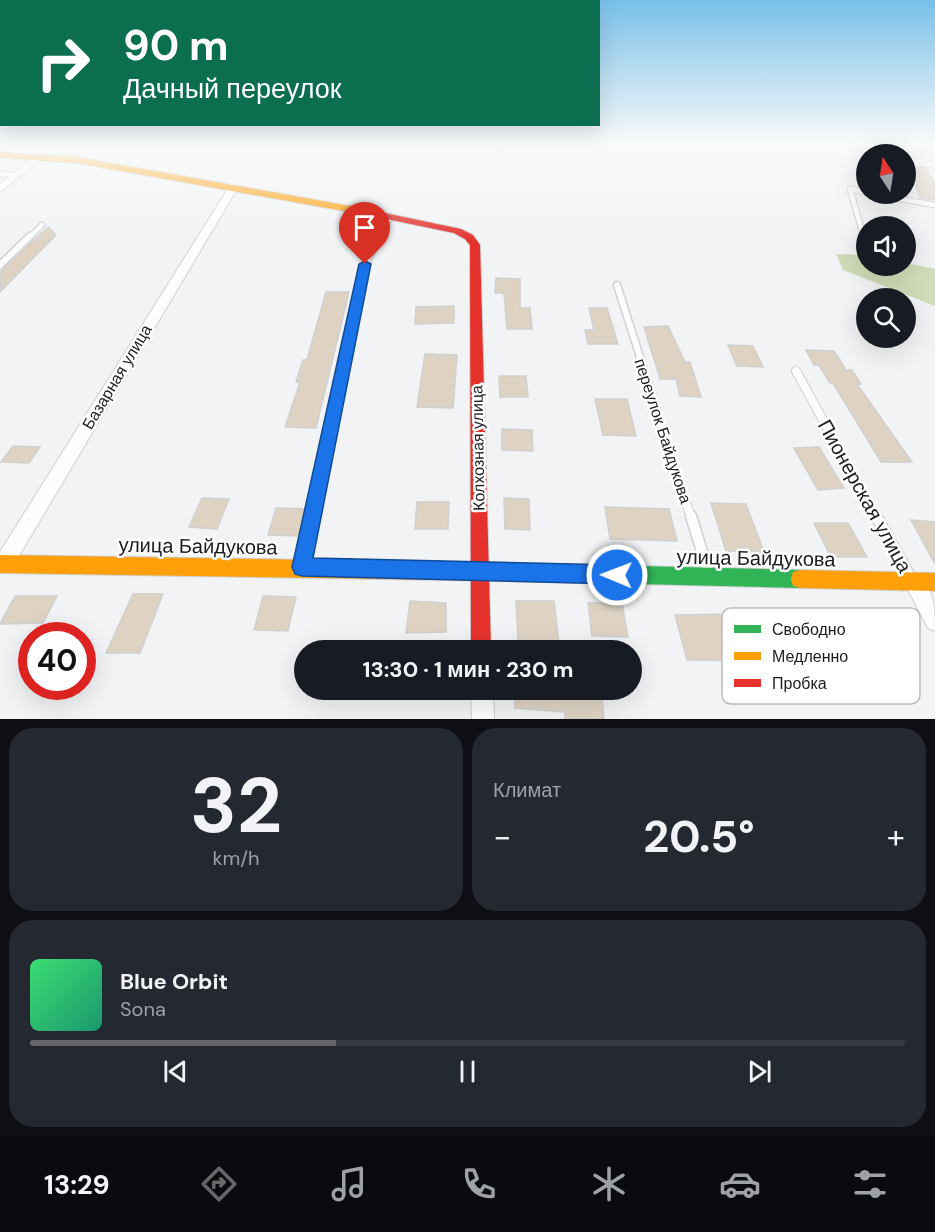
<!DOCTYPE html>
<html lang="ru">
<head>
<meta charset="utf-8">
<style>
  body { margin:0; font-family:"DM Sans",sans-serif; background:#242831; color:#f1f3f6; height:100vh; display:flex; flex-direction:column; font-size:22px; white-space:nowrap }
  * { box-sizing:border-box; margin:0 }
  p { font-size:20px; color:#9ea1a6 }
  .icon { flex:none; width:33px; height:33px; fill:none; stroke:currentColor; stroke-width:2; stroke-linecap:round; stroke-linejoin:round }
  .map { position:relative; height:719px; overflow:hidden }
  .sheet { display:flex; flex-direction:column; gap:9px; padding:9px; background:#0d0f14; flex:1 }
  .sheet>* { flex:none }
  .top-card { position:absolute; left:0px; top:0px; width:600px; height:126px; box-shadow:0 6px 24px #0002; background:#0b6e4f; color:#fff; overflow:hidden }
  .needle { width:39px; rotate:348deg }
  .tools { position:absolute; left:856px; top:144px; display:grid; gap:12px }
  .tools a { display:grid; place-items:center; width:60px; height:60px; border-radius:50%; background:#171b24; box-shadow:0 6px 24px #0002; font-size:30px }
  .speed { position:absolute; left:18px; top:622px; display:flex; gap:12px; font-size:30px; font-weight:700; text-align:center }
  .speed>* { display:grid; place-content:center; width:78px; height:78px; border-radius:50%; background:#171b24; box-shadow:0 6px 24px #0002; line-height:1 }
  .speed .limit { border:9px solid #d22; background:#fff; color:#111 }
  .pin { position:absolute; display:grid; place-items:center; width:51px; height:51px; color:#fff; margin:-62px -26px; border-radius:50% 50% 50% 0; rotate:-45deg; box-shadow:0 0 6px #0007 }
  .pin .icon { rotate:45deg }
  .me { position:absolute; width:66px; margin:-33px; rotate:271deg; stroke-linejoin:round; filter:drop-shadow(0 0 4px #0008) }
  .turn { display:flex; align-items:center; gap:21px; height:126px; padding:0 24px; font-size:27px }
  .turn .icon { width:78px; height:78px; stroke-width:2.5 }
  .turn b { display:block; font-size:42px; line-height:51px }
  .big { font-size:45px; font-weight:700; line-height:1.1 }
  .sheet .widget { flex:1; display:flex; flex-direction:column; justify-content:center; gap:9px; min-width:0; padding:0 21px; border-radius:24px; background:#242831 }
  .sheet .dial { align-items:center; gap:0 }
  .dial b { font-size:78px; line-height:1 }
  .song { display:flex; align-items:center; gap:18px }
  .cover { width:72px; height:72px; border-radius:9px; background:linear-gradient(135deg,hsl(140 70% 55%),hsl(160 70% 35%)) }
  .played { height:6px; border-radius:3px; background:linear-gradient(90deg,#676769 35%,#363941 35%) }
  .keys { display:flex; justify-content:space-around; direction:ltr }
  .heat { display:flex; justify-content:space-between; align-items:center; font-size:33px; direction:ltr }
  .sheet .tiles { flex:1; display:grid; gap:9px; grid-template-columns:1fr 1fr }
  .widget:last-child { grid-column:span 2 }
  .trip { position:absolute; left:294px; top:640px; width:348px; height:60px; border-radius:30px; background:#171b24; box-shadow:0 6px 24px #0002; font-weight:700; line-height:60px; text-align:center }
  .tab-bar { display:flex; height:96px; justify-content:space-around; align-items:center; background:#090b0e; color:#9ea1a6 }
  .tab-bar .icon { width:42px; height:42px }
  .tab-bar .on { color:#676769 }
  .tab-bar b { font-size:27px; color:#f1f3f6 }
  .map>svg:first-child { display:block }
  .green { fill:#d0dcb8 }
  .building { fill:#ded3c3; stroke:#cfd0d0; stroke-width:1.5 }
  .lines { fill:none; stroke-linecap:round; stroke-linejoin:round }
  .lane-far3-casing { stroke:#cfd0d1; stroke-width:7 }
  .lane-far2-casing { stroke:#cfd0d1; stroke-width:9 }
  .lane-far1-casing { stroke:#cfd0d1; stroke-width:10 }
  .lane-casing { stroke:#cfd0d1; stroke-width:13 }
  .street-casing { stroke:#cfd0d1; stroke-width:2 }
  .fast-casing { stroke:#cfd0d1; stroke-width:2 }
  .slow-casing { stroke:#cfd0d1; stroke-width:2 }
  .jam-casing { stroke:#cfd0d1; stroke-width:2 }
  .lane-far3 { stroke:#fdfdfd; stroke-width:4.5 }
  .lane-far2 { stroke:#fdfdfd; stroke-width:6 }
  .lane-far1 { stroke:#fdfdfd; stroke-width:8 }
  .lane { stroke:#fdfdfd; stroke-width:10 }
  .street { fill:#fdfdfd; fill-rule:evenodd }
  .fast { fill:#30b455; fill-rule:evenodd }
  .slow { fill:#ff9f0a; fill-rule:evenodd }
  .jam { fill:#e5322d; fill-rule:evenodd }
  .route { fill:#1a73e8; stroke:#114b97; stroke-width:1.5 }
  .labels { text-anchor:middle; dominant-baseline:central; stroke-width:5; stroke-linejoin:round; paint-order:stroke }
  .street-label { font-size:16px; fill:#1c1c1e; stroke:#fff }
  .near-street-label { font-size:20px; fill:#1c1c1e; stroke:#fff }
  .key { fill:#fff; stroke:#bbbbbc; stroke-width:1.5 }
  .key-label { font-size:16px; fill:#1c1c1e }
</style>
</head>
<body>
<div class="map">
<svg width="935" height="719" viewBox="0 0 935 719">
  <rect width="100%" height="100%" fill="#f2f3f4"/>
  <path class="green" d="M 836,254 L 867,255 L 867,266 L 906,266 L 906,263 L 935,269 L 935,306 L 843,270 Z"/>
  <path class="building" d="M 909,167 L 925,168 L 935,184 L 935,200 L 920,198 Z
    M 48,227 L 56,235 L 0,292 L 0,272 Z
    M 496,278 L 520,279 L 520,308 L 530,308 L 532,329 L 507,329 L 504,293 L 495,293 Z
    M 326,292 L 349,292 L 316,428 L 285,427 L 300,382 L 296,382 L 303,360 L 307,360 Z
    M 454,306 L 454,323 L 415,324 L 416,307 Z
    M 589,308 L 607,308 L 618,344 L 588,344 L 585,330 L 594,330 Z
    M 668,326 L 685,362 L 690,362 L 701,397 L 680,396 L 676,379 L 660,379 L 644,327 Z
    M 728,345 L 753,346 L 763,367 L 737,366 Z
    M 806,350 L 834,351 L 846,370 L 852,370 L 861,384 L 857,384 L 912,462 L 881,462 L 833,383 L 830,383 L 819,365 L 814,365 Z
    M 425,354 L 457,355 L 453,408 L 417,407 Z
    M 499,376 L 526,376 L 528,397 L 500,397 Z
    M 595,399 L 627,399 L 636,436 L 603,435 Z
    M 502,429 L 532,430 L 533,451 L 502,450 Z
    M 13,446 L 40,447 L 29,463 L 1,462 Z
    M 819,447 L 844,488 L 818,490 L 794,448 Z
    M 202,498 L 229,499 L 217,529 L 189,527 Z
    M 504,498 L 529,499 L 530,530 L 505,529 Z
    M 417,502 L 449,502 L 448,529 L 415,529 Z
    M 711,503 L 746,504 L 764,552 L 726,551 Z
    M 605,507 L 669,509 L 677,541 L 610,539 Z
    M 276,508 L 308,509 L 300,536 L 268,535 Z
    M 911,520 L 935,522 L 935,564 Z
    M 814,523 L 848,523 L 867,557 L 831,557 Z
    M 133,594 L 163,594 L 140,653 L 106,653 Z
    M 15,596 L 57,596 L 43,623 L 0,624 Z
    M 263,596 L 296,597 L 288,631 L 254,630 Z
    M 410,601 L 446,603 L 446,632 L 406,633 Z
    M 516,601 L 554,601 L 559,643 L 518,642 Z
    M 588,603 L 622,603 L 628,637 L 592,636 Z
    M 745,614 L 864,616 L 895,679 L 847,678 L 844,671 L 764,671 L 761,661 L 687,660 L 675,615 Z
    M 515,690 L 552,690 L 552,693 L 602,698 L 604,719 L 565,719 L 565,712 L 515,708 Z"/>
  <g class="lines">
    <g class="lane-far3-casing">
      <path id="lane-far3" d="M 852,142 L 860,156 L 867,157
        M 906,162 L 935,165
        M 918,162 L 935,155
        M 0,174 L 18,175
        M 873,194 L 935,205
        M 29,238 L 42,225
        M 379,238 L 391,216
        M 864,238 L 850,189 L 867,192"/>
    </g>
    <g class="lane-far2-casing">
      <path id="lane-far2" d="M 864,236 L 867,248
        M 0,265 L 30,236
        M 617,285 L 641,360
        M 345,360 L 365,264 L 380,236"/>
    </g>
    <g class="lane-far1-casing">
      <path id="lane-far1" d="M 640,359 L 691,518
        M 796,371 L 877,518
        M 312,518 L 345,359"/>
    </g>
    <g class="lane-casing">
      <path id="lane" d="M 691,516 L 708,571
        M 876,516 L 908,573
        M 302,563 L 312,516"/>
    </g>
    <g class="street-casing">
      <path id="street" d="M 488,142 L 500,142 L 501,143 L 497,145 Z
        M 37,155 L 44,157 L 0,192 L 0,184 Z
        M 229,187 L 237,189 L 10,571 L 0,572 L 0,552 Z
        M 913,573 C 935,582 935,611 935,631 L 928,628 L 904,582 L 906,575 Z
        M 471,690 L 493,690 L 494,719 L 472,719 Z"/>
    </g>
    <g class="fast-casing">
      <path id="fast" d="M 513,563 L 800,570 L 807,572 L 809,579 L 807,586 L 800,588 L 513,581 L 506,579 L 504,572 L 506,565 Z"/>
    </g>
    <g class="slow-casing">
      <path id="slow" d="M 0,152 L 77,157 L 361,208 L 366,211 L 361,214 L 77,163 L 0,158 Z
        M 0,555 L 513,563 L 520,565 L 522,572 L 520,579 L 513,581 L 0,573 Z
        M 800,570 L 935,573 L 935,591 L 800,588 L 793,586 L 791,579 L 793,572 Z"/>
    </g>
    <g class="jam-casing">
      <path id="jam" d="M 361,208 L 461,229 L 473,235 L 480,245 L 491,651 L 471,651 L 470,245 L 465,239 L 454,233 L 358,213 L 358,209 Z"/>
    </g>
    <use href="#lane-far3" class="lane-far3"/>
    <use href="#lane-far2" class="lane-far2"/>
    <use href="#lane-far1" class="lane-far1"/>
    <use href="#lane" class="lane"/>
    <use href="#street" class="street"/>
    <use href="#fast" class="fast"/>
    <use href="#slow" class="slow"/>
    <use href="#jam" class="jam"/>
  </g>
  <linearGradient id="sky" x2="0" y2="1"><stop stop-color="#79c0e9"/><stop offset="0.59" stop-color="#f9fafa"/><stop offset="1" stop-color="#f9fafa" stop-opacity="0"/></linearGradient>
  <rect width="935" height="242" fill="url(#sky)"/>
  <path class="route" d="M 365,261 L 371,264 L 313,558 L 617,565 L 624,568 L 627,575 L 624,581 L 617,584 L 302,576 L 295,574 L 292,567 L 359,264 Z"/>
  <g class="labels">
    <g class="street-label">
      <text transform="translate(117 377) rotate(-59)">Базарная улица</text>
      <text transform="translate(663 431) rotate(72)">переулок Байдукова</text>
      <text transform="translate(478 448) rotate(-91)">Колхозная улица</text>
    </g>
    <g class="near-street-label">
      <text transform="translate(865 496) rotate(61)">Пионерская улица</text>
      <text transform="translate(198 546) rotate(1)">улица Байдукова</text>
      <text transform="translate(756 558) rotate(1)">улица Байдукова</text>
    </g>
  </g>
  <rect x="722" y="608" width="198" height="96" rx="9" class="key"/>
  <rect x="734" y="625" width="27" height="8" fill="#30b455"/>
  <rect x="734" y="652" width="27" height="8" fill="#ff9f0a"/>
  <rect x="734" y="679" width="27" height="8" fill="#e5322d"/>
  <g class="key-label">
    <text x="772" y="635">Свободно</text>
    <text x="772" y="662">Медленно</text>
    <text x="772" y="689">Пробка</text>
  </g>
</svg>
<div class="tools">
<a><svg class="needle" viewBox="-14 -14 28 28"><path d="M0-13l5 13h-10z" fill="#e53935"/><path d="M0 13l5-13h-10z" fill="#9ea1a6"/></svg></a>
<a><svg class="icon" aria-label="sound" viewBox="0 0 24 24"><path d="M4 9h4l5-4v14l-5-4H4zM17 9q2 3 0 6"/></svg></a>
<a><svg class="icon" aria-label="search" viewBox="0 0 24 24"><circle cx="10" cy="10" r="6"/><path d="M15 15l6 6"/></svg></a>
</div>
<div class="speed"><div class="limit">40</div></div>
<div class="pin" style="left:365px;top:264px;background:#d93025"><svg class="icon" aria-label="arrive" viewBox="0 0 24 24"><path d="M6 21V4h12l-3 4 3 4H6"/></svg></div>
<svg class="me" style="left:617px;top:575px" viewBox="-20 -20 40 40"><circle r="17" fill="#1a73e8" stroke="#fff" stroke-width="3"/><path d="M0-11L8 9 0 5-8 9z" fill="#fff"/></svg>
<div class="trip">13:30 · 1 мин · 230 m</div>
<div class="top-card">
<div class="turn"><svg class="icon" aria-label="right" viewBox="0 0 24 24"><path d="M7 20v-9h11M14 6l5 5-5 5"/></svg><div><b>90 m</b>Дачный переулок</div></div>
</div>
</div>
<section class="sheet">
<div class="tiles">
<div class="widget dial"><b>32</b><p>km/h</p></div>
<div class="widget"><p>Климат</p>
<div class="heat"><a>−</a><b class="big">20.5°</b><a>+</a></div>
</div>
<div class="widget">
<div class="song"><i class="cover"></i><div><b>Blue Orbit</b><p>Sona</p></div></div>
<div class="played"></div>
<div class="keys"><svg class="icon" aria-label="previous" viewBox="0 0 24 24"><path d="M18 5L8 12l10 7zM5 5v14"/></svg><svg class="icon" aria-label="pause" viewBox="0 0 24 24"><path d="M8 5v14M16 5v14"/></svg><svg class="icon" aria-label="next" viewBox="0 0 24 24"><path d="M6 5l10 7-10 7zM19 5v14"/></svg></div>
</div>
</div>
</section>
<nav class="tab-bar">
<b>13:29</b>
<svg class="icon on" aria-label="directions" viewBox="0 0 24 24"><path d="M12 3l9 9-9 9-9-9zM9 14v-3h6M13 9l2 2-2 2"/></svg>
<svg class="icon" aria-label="music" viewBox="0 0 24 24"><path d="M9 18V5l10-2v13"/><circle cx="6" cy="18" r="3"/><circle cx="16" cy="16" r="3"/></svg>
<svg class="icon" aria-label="phone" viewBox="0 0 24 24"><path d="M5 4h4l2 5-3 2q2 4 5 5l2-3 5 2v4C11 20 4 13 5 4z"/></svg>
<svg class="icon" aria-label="climate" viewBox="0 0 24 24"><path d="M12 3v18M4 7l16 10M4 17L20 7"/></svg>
<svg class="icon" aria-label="car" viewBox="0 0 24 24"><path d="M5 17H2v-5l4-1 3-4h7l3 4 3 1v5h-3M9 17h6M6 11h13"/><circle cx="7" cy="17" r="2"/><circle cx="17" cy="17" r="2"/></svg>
<svg class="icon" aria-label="filters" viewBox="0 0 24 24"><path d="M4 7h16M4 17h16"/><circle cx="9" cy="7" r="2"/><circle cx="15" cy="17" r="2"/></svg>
</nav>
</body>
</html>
